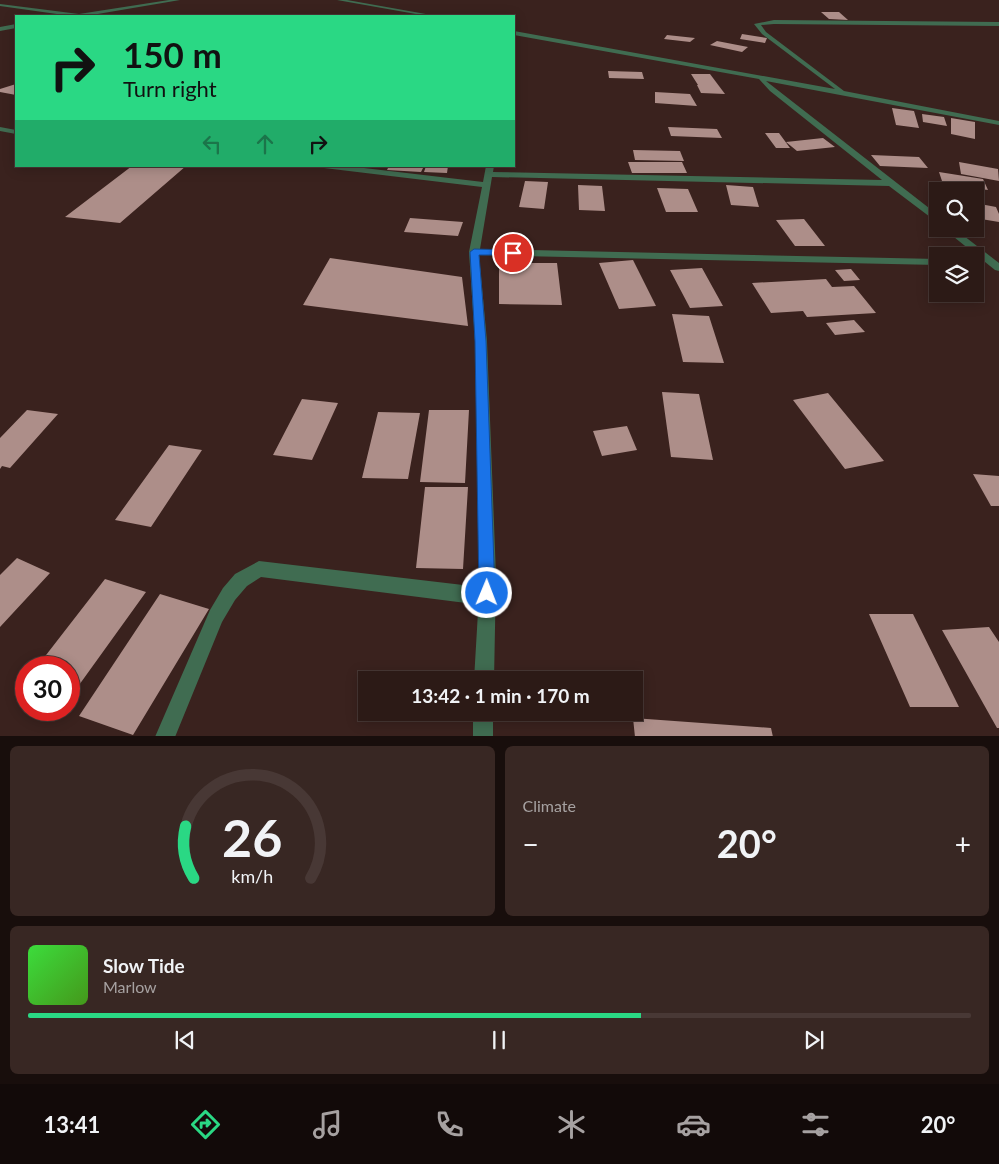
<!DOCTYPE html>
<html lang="en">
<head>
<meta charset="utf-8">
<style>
  body { margin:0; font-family:Lato,sans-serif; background:#382723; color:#f1f3f6; height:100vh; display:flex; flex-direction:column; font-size:19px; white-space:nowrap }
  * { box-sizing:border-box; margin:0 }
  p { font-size:16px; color:#a6a1a1 }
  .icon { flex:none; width:28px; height:28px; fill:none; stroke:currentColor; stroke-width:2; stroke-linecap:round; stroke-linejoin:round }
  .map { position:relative; height:736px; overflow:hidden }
  .drawer { display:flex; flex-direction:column; gap:10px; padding:10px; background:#180e0c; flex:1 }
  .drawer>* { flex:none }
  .hud { position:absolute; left:15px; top:15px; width:500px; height:152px; border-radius:0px; box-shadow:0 2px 12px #0003,0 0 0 1px #483835; background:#2ad884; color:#111; overflow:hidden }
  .controls { position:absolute; left:929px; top:182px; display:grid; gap:10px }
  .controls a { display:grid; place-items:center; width:55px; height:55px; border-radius:0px; background:#2c1a16; box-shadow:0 2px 12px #0003,0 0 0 1px #483835; font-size:25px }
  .speed { position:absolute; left:15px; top:656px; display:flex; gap:10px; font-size:25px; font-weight:700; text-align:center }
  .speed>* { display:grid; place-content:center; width:65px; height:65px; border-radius:50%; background:#2c1a16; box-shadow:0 2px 12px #0003,0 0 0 1px #483835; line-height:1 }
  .speed .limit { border:8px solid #d22; background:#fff; color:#111 }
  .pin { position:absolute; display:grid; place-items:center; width:42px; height:42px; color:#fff; margin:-21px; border:2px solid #fff; border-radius:50%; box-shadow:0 1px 5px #0007 }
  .me { position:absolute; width:55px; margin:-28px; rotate:1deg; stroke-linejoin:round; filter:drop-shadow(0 0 4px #0008) }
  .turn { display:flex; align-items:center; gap:18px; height:105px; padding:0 25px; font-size:22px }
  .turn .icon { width:65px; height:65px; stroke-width:2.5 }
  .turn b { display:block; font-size:35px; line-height:42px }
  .lanes { display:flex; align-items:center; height:48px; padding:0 25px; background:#0003; justify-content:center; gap:25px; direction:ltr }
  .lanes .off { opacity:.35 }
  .big { font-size:38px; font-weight:700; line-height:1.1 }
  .drawer .tile { flex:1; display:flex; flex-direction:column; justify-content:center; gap:8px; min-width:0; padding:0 18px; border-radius:8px; background:#382723 }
  .drawer .dial { align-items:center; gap:0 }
  .dial svg { height:130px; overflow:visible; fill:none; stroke:#483835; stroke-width:7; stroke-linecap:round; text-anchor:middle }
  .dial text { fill:#f1f3f6; stroke:none }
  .song { display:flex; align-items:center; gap:15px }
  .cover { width:60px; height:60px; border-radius:8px; background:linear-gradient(135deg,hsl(120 70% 55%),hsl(100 70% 35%)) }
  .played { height:5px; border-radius:2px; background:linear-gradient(90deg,#2ad884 65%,#483835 65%) }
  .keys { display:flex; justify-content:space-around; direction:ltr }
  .heat { display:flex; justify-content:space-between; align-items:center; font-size:28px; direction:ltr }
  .drawer .tiles { flex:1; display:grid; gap:10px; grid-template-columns:1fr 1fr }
  .tile:last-child { grid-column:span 2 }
  .trip { position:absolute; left:358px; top:671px; width:285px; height:50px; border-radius:0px; background:#2c1a16; box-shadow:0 2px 12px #0003,0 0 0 1px #483835; font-weight:700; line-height:50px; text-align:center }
  .menu { display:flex; height:80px; justify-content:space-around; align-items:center; background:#120a09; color:#a6a1a1 }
  .menu .icon { width:35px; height:35px }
  .menu .active { color:#2ad884 }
  .menu b { font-size:22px; color:#f1f3f6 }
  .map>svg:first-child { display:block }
  .building { fill:#ad8e89 }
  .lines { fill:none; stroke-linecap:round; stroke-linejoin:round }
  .minor { fill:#406c51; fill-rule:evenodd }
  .route { fill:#1a73e8; stroke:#114b97 }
</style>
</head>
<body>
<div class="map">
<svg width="999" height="737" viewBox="0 0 999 737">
  <rect width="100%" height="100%" fill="#3a221e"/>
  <path class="building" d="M 821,12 L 839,12 L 848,20 L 829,19 Z
    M 742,34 L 767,38 L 765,43 L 740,39 Z
    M 667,35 L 695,38 L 690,42 L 664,39 Z
    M 717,41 L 748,47 L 742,52 L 710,45 Z
    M 608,71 L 642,72 L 644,79 L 609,78 Z
    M 691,74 L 710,74 L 725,94 L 701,93 L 697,85 L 698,85 Z
    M 16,84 L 16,95 L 0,92 L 0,89 Z
    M 655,92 L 690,94 L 697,106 L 655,103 Z
    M 892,108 L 914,111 L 919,128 L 896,125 Z
    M 922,114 L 944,117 L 947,126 L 923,122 Z
    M 951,118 L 975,122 L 975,139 L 951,134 Z
    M 668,127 L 717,129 L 722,138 L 671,136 Z
    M 765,133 L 779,133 L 790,148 L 776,148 Z
    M 823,138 L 835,147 L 797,151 L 786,142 Z
    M 633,150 L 680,151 L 684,161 L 635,160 Z
    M 871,155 L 919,157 L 928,168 L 880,166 Z
    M 628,162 L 682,162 L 687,173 L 632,173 Z
    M 959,162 L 998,169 L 999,181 L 961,174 Z
    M 132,166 L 186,166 L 120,223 L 65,217 Z
    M 389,166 L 424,166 L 421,172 L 387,170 Z
    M 426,166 L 448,166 L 447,173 L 424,172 Z
    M 939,172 L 983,179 L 988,190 L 943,184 Z
    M 525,181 L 548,182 L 544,209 L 519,207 Z
    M 578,185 L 602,186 L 605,211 L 579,210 Z
    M 726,185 L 753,187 L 759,207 L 731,205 Z
    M 657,188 L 688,189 L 698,212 L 666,212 Z
    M 975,203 L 996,207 L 999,214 L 999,222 L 975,218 Z
    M 410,218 L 463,222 L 458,236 L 404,232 Z
    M 804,219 L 825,246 L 795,246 L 776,220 Z
    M 330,258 L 462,277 L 468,326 L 303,305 Z
    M 633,260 L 656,306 L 619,309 L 599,263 Z
    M 499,263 L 557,263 L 562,305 L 499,304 Z
    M 702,268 L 723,306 L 690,308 L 670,270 Z
    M 851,269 L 860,280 L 844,281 L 835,270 Z
    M 826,279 L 832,287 L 854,286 L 876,313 L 807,317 L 803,311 L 771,313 L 752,283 Z
    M 672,314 L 709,316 L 724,363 L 683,362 Z
    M 854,320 L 865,332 L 835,335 L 826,323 Z
    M 662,392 L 699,394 L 713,460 L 671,457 Z
    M 828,393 L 884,461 L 845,469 L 793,400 Z
    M 302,399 L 338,403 L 312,460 L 273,455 Z
    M 27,410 L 58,414 L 10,468 L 2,466 L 0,469 L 0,438 Z
    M 429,410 L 469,410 L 465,483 L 420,482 Z
    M 378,412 L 420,413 L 408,479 L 362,478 Z
    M 627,426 L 637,450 L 602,456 L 593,431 Z
    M 169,445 L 202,450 L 151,527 L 115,520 Z
    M 973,474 L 999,476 L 999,506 L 991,506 Z
    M 425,487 L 468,487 L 463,569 L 416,568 Z
    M 17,558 L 50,573 L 0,627 L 0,575 Z
    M 105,579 L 146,592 L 69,699 L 69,668 L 36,668 Z
    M 160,594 L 209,609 L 133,735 L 79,716 Z
    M 869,614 L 913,614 L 959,707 L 910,707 Z
    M 989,627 L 999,642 L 999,728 L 997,728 L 942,630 Z
    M 633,718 L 771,728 L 773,737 L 635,737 Z"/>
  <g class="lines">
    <path class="minor" d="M 169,0 L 180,0 L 86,16 L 71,16 L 0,6 L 0,4 L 79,14 Z
      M 337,0 L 347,0 L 437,16 L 427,16 Z
      M 774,20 L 999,22 L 999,26 L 774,24 L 761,25 L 766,32 L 844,91 L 999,121 L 999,125 L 766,81 L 938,215 L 938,223 L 889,186 L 492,177 L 480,249 L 938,259 L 938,265 L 479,255 L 487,341 L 496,576 L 494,680 L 474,680 L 479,595 L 466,603 L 261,577 L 247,586 L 235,600 L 222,622 L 175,737 L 155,737 L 210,610 L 223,588 L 235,574 L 259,561 L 463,585 L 479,572 L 475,341 L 469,252 L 482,187 L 324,168 L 320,166 L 347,166 L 483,182 L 486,166 L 494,166 L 493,172 L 882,180 L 770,91 L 759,79 L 514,35 L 514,31 L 835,89 L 762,34 L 754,24 Z
      M 16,24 L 16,28 L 0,31 L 0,27 Z
      M 0,127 L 16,130 L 16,134 L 0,131 Z
      M 944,229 L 955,229 L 999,263 L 999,271 L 995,270 Z
      M 473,712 L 493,712 L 493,737 L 473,737 Z"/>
  </g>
  <path class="route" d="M 474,249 L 513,250 L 517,253 L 513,255 L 479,255 L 486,341 L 495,593 L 493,599 L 487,601 L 481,599 L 479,593 L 475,341 L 470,252 Z"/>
</svg>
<div class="controls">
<a><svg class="icon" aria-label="search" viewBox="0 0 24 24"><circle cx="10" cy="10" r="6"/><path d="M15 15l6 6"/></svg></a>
<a><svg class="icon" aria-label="layers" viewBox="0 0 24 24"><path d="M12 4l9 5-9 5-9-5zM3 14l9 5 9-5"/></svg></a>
</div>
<div class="speed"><div class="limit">30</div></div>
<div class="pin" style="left:513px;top:253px;background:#d93025"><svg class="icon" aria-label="arrive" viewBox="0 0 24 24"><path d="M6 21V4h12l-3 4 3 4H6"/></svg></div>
<svg class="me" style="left:487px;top:593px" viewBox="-20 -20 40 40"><circle r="17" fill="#1a73e8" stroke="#fff" stroke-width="3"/><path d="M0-11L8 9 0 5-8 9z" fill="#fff"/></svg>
<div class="trip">13:42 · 1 min · 170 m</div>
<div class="hud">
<div class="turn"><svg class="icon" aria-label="right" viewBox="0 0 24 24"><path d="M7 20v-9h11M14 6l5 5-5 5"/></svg><div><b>150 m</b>Turn right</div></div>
<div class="lanes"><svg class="icon off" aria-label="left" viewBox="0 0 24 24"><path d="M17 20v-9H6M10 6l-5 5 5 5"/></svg><svg class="icon off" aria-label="ahead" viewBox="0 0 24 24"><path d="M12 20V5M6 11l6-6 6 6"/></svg><svg class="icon" aria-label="right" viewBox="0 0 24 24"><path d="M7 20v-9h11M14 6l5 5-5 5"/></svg></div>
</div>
</div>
<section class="drawer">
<div class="tiles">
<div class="tile dial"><svg viewBox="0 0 100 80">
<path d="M14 69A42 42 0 1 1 86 69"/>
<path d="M14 69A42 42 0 0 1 9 37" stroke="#2ad884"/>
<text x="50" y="56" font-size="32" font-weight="700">26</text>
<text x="50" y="72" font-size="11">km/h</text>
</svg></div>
<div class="tile"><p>Climate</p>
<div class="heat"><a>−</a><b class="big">20°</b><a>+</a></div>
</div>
<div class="tile">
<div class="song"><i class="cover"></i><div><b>Slow Tide</b><p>Marlow</p></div></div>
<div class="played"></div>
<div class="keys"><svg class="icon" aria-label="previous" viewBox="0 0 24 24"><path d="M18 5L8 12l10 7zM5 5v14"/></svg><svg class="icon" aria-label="pause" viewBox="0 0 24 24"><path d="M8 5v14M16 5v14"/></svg><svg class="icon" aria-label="next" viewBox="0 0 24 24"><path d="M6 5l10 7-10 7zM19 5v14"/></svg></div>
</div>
</div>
</section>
<nav class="menu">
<b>13:41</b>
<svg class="icon active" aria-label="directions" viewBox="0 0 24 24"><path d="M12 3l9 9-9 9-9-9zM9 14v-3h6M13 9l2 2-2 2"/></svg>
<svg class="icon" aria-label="music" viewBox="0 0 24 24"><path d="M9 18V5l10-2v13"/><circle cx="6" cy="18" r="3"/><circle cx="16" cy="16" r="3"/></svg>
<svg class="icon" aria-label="phone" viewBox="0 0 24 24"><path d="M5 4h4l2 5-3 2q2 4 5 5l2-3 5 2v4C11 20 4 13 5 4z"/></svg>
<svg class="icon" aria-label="climate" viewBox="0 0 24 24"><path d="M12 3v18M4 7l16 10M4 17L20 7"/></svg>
<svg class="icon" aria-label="car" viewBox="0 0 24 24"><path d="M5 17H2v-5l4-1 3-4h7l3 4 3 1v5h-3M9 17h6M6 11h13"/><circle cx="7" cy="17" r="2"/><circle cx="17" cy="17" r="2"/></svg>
<svg class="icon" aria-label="filters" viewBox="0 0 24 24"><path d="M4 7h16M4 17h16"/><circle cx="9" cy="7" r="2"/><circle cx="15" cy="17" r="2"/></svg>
<b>20°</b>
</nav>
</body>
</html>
